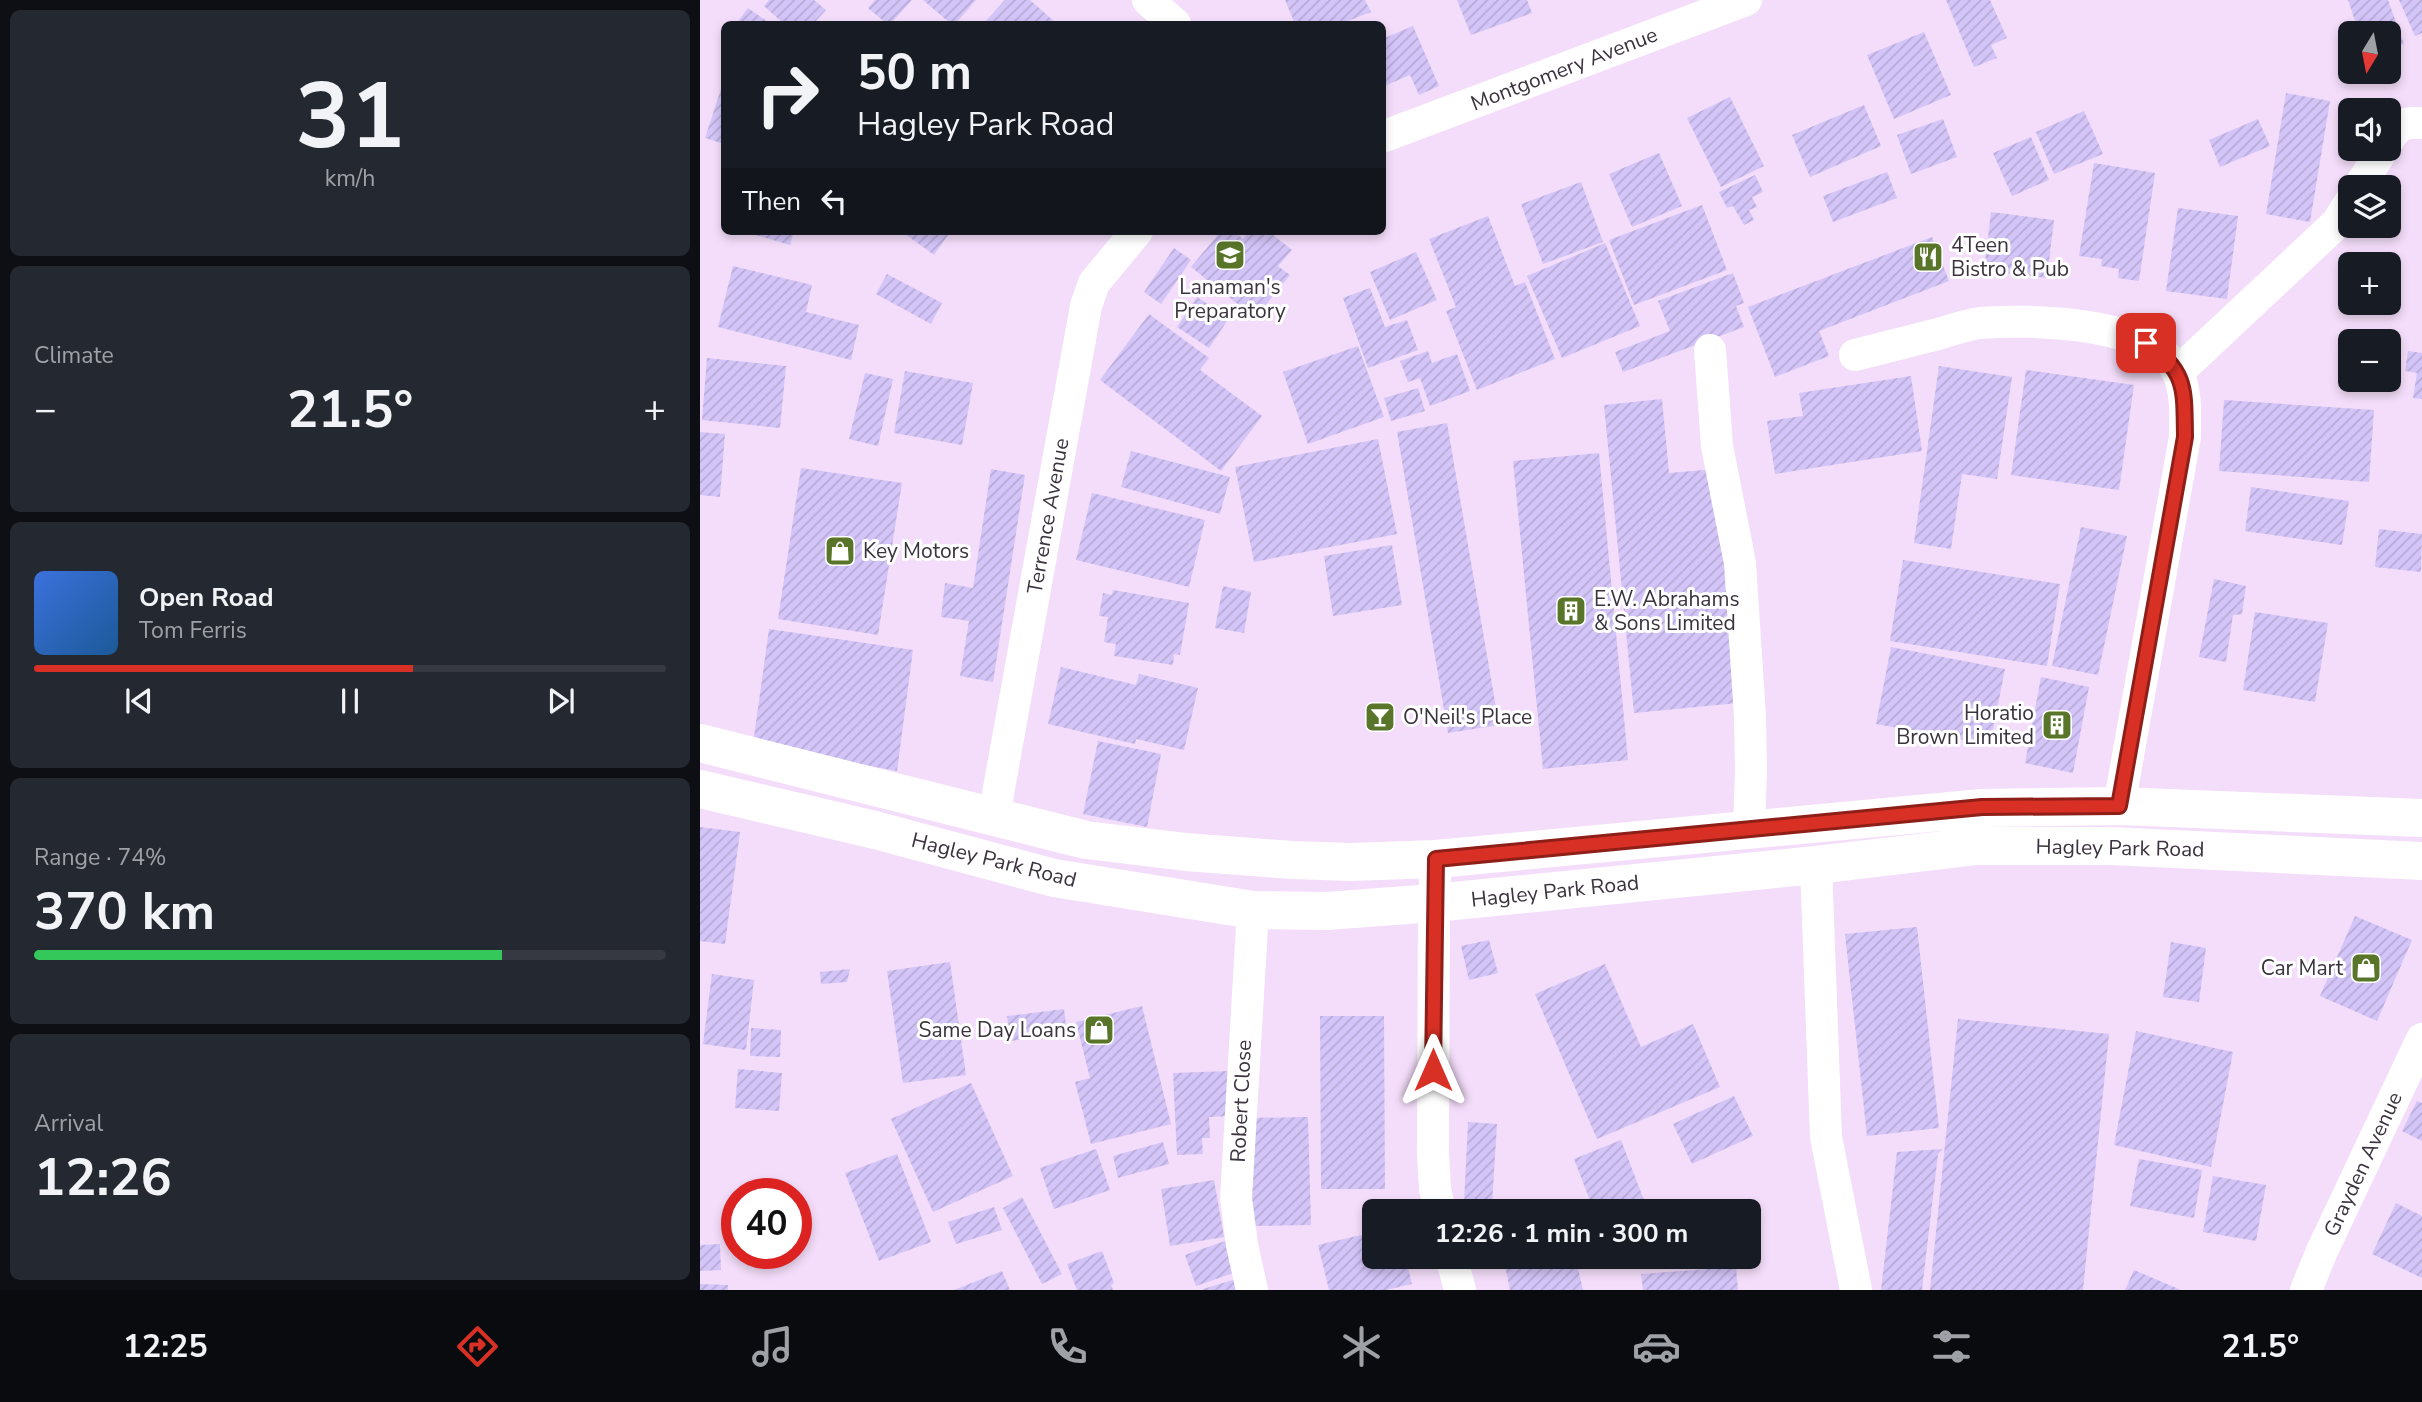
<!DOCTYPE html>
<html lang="en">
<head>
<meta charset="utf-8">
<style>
  body { margin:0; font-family:"Nunito Sans",sans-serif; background:#242831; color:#f1f3f6; height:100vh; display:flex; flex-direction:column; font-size:26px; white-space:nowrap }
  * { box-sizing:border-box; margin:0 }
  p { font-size:23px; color:#9ea1a6 }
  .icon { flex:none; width:38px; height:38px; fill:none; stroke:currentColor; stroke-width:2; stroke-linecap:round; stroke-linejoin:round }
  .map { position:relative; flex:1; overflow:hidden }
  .side { display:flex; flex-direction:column; gap:10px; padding:10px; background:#0d0f14; width:700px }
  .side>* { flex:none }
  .top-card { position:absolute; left:21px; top:21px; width:665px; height:214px; border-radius:10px; box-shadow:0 4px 10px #0003; background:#171b24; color:#f1f3f6; overflow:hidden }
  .needle { width:46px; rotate:190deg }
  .controls { position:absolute; left:1638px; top:21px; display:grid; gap:14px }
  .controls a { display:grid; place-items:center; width:63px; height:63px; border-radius:10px; background:#171b24; box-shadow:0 4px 10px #0003; font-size:35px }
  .speed { position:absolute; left:21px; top:1178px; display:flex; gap:14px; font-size:35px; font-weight:700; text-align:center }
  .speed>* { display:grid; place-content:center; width:91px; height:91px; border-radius:50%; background:#171b24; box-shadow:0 4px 10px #0003; line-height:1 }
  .speed .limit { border:10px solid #d22; background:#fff; color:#111 }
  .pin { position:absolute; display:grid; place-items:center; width:60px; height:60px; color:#fff; margin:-30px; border-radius:14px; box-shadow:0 4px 10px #0006 }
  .me { position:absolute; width:77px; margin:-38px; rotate:0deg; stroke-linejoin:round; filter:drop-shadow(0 0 5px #0008) }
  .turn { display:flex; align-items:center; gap:24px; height:147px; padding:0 21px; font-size:32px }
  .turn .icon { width:91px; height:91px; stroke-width:2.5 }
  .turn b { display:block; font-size:49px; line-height:60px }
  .then { display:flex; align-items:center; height:66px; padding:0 21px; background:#0003; gap:14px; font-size:26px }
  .big { font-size:52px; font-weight:700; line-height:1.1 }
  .side .card { flex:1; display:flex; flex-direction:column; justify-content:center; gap:10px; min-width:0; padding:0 24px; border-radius:10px; background:#242831 }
  .side .dial { align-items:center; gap:0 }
  .dial b { font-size:91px; line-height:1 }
  .song { display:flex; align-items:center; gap:21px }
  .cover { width:84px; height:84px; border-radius:10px; background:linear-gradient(135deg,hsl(220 70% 55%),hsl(210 70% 35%)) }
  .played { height:7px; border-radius:4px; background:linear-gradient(90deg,#d93025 60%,#363941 60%) }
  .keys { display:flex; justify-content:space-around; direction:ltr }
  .heat { display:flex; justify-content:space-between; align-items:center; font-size:38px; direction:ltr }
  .charge { height:10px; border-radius:5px; background:linear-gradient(90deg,#34c759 74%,#363941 0) }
  .trip { position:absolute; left:662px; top:1199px; width:399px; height:70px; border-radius:10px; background:#171b24; box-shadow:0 4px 10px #0003; font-weight:700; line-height:70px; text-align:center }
  .menu { display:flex; height:112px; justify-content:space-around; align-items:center; background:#090b0e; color:#9ea1a6 }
  .menu .icon { width:49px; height:49px }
  .menu .on { color:#d93025 }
  .menu b { font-size:32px; color:#f1f3f6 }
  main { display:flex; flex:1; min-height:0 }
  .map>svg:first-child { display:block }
  .building { fill:url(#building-hatch) }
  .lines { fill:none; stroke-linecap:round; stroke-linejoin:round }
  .minor { stroke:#fff; stroke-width:32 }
  .major { stroke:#fff; stroke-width:38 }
  .route-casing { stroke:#8d1f18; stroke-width:18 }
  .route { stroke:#d93025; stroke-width:12 }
  .labels { text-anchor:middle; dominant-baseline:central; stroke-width:6; stroke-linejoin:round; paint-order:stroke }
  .street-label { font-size:21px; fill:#3b333e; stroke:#fff }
  .poi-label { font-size:21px; fill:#3b333e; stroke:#fff; text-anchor:start }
</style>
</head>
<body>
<main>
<section class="side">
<div class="card dial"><b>31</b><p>km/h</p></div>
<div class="card"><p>Climate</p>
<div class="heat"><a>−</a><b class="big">21.5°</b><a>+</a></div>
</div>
<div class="card">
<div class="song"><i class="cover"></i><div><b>Open Road</b><p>Tom Ferris</p></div></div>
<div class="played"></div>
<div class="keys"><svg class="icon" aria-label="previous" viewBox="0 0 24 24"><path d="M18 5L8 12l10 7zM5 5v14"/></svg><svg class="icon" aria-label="pause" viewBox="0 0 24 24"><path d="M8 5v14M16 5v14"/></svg><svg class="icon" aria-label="next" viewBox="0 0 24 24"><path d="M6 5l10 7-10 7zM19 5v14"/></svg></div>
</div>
<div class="card"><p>Range · 74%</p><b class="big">370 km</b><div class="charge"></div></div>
<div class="card"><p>Arrival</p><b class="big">12:26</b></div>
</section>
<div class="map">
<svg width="1722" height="1290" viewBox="0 0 1722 1290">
  <defs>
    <pattern id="building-hatch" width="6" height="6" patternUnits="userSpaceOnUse" patternTransform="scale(1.75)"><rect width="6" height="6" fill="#d4c5f9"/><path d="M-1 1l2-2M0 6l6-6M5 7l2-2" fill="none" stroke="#b7aad6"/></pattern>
  </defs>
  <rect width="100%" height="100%" fill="#f4ddfa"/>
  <path class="building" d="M 69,0 L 114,0 L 126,10 L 113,24 L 84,24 L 64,6 Z
    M 175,0 L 212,0 L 190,24 L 187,24 L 168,8 Z
    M 223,0 L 276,0 L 255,24 L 251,24 Z
    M 305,0 L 330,0 L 356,23 L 354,24 L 283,24 Z
    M 585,0 L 665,0 L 671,12 L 640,24 L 595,24 Z
    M 757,0 L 827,0 L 832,13 L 771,35 Z
    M 1246,0 L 1290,0 L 1307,38 L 1291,45 L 1297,58 L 1274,67 Z
    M 1648,0 L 1688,0 L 1704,44 L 1689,49 L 1689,33 L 1659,33 Z
    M 1699,0 L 1722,0 L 1722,33 L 1715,36 Z
    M 48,8 L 71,24 L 36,24 Z
    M 713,26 L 739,86 L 719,95 L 710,75 L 682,87 L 682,39 Z
    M 1224,32 L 1251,95 L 1194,119 L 1167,55 Z
    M 21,89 L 24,90 L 24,144 L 5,138 Z
    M 1586,93 L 1630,101 L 1610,222 L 1566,214 Z
    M 1030,97 L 1064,166 L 1021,187 L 987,118 Z
    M 1164,105 L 1181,146 L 1110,177 L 1092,135 Z
    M 1384,111 L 1403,154 L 1354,174 L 1336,132 Z
    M 1243,119 L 1257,157 L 1211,174 L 1197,135 Z
    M 1558,119 L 1570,146 L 1520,167 L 1509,140 Z
    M 1331,137 L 1349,180 L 1312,196 L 1293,153 Z
    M 959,153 L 982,206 L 932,227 L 909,174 Z
    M 1394,163 L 1455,173 L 1439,281 L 1418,278 L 1419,269 L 1401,266 L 1402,259 L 1379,256 Z
    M 1187,172 L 1197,198 L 1133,222 L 1123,196 Z
    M 1055,175 L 1063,192 L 1052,197 L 1057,207 L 1049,210 L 1054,220 L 1044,225 L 1033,206 L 1027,208 L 1019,192 Z
    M 881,182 L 903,242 L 843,264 L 821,204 Z
    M 1002,205 L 1027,270 L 934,305 L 909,240 Z
    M 1478,208 L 1538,216 L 1527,299 L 1466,291 Z
    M 1291,212 L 1354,220 L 1347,278 L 1284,271 Z
    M 788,216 L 815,286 L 825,282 L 855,359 L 777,390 L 746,311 L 756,307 L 729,239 Z
    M 42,231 L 94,231 L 90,245 Z
    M 201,231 L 251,231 L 234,255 Z
    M 521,231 L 534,231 L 543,239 L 549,231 L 568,231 L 592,250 L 578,266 L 590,275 L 555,318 L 491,267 Z
    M 1232,237 L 1249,281 L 1119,331 L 1129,356 L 1075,377 L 1048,307 Z
    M 905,243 L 940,326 L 862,358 L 827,276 Z
    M 474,248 L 491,260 L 461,304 L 444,292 Z
    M 716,252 L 737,300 L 690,320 L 670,272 Z
    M 33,266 L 112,285 L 106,312 L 159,325 L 151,360 L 18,327 Z
    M 1033,273 L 1044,303 L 1036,306 L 1044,327 L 923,372 L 915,352 L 970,331 L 958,301 Z
    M 187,274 L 242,303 L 231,324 L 176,294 Z
    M 670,288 L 685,327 L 707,320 L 718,350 L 668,368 L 643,298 Z
    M 497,297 L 529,318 L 509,348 L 477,327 Z
    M 449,314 L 509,358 L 500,370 L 562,416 L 521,471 L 400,380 Z
    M 658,346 L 684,417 L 608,444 L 583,372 Z
    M 728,351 L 732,363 L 757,354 L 770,391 L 730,406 L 720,378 L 708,382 L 700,361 Z
    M 1708,351 L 1722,353 L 1722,399 L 1713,398 L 1717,373 L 1705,371 Z
    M 7,358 L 86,366 L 80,428 L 2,420 Z
    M 1239,366 L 1312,377 L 1297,479 L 1262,474 L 1251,549 L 1214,543 Z
    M 1326,370 L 1434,385 L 1419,490 L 1311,475 Z
    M 205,371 L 273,383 L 262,445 L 194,433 Z
    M 165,373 L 193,379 L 178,446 L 149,439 Z
    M 1211,376 L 1222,451 L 1075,474 L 1067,421 L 1103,416 L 1099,393 Z
    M 718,388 L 725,411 L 691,421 L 684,398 Z
    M 962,399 L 969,473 L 1016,469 L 1038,703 L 934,713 L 904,405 Z
    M 1524,400 L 1674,410 L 1669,482 L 1519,471 Z
    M 747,423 L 799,725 L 748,733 L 697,432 Z
    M 0,432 L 25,434 L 20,497 L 0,495 Z
    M 678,439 L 697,534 L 554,562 L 535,467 Z
    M 431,451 L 530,477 L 520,514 L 421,487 Z
    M 899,453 L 928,760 L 843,769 L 813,461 Z
    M 101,468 L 202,483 L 178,635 L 78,619 Z
    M 291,469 L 325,475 L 293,682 L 260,676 L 269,621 L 241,617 L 245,583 L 273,588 Z
    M 1551,487 L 1649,501 L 1642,545 L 1545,531 Z
    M 392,493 L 505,520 L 489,587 L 376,560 Z
    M 1381,527 L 1427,536 L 1398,675 L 1352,666 Z
    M 1679,529 L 1722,534 L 1721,572 L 1675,567 Z
    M 692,545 L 702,605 L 633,616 L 624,556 Z
    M 1203,560 L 1360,584 L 1347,666 L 1190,641 Z
    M 1514,579 L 1546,586 L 1542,614 L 1533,615 L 1526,662 L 1499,657 Z
    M 523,586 L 551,592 L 544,633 L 515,628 Z
    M 413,590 L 489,603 L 480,655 L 474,654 L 473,665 L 414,656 L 416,644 L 404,642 L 408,617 L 399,616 L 403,593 L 412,595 Z
    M 1555,612 L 1628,623 L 1615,702 L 1543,690 Z
    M 69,629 L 213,650 L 197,771 L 53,744 Z
    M 1191,647 L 1305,669 L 1290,745 L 1176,724 Z
    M 361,667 L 436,685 L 439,674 L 498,688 L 484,750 L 436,739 L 435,744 L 348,724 Z
    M 1341,677 L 1389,687 L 1373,773 L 1325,763 Z
    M 398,741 L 461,754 L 447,827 L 383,814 Z
    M 0,827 L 40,832 L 25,944 L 0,941 Z
    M 1655,916 L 1712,940 L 1677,1021 L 1620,996 Z
    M 1217,927 L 1239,1128 L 1167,1136 L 1145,934 Z
    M 789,940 L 798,973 L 769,980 L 761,946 Z
    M 1471,942 L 1506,948 L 1499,1002 L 1463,997 Z
    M 250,962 L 266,1075 L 203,1083 L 187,971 Z
    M 905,964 L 941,1047 L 993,1024 L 1020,1087 L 897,1139 L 835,994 Z
    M 150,969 L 147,982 L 121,984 L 120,972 Z
    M 12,974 L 54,980 L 46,1050 L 3,1044 Z
    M 442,1006 L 471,1124 L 391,1144 L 375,1082 L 390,1078 L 376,1022 Z
    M 364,1009 L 367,1034 L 310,1041 L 307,1016 Z
    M 620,1016 L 684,1016 L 685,1189 L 621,1189 Z
    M 1258,1019 L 1409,1034 L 1383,1290 L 1230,1290 Z
    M 51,1028 L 81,1030 L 80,1057 L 50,1056 Z
    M 1436,1031 L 1533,1052 L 1511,1167 L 1414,1145 Z
    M 38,1069 L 82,1073 L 79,1111 L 35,1108 Z
    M 528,1071 L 530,1116 L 509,1117 L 510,1138 L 502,1138 L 503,1154 L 477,1155 L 473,1073 Z
    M 271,1083 L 313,1176 L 233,1212 L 191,1119 Z
    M 1034,1096 L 1053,1136 L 992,1164 L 973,1124 Z
    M 1717,1101 L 1722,1103 L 1722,1141 L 1702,1131 Z
    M 608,1117 L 611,1225 L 551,1226 L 549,1118 Z
    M 768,1122 L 797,1124 L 792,1205 L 764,1204 Z
    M 921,1140 L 947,1208 L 940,1211 L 916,1211 L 914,1208 L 904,1211 L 894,1211 L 874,1159 Z
    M 463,1142 L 469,1164 L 418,1178 L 413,1156 Z
    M 396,1149 L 410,1190 L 354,1209 L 340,1168 Z
    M 1243,1149 L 1238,1154 L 1222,1290 L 1181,1290 L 1197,1152 Z
    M 197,1154 L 231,1242 L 179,1261 L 145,1173 Z
    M 1439,1159 L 1502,1170 L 1494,1218 L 1430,1206 Z
    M 1513,1176 L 1566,1185 L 1556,1241 L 1503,1232 Z
    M 514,1180 L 524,1237 L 470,1246 L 461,1189 Z
    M 322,1197 L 362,1274 L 342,1284 L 303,1208 Z
    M 1696,1203 L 1722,1216 L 1722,1278 L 1672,1254 Z
    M 294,1207 L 302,1230 L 256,1244 L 248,1222 Z
    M 674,1232 L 674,1256 L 705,1256 L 712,1284 L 686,1290 L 629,1290 L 618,1245 Z
    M 528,1240 L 539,1271 L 496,1286 L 485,1255 Z
    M 20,1244 L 21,1270 L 0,1271 L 0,1245 Z
    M 402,1251 L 414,1283 L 411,1285 L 413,1290 L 377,1290 L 367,1264 Z
    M 803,1256 L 875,1256 L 883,1290 L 810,1290 Z
    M 1036,1267 L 1038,1290 L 943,1290 L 941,1274 Z
    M 1434,1270 L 1481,1290 L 1425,1290 Z
    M 302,1271 L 310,1290 L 254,1290 Z
    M 536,1279 L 540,1290 L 503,1290 L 503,1289 Z
    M 0,1284 L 28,1285 L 28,1290 L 0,1290 Z"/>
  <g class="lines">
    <path class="minor" d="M 448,0 L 475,24
      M 682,137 L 1046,0
      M 1689,139 C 1698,124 1705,122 1722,123
      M 1659,187 L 1683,149
      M 1010,350 L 1017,446 L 1040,563 L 1050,717 L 1051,770 L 1049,830
      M 1155,355 C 1183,348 1210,341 1238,334 C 1251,330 1266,325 1280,323 C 1329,319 1455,321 1478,373 C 1487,393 1485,416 1485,437 L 1419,806
      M 1478,372 L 1637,223 L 1650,202
      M 294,816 L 386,306 L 394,283 L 437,231
      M 736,859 L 734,903 L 733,1153 L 735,1189 L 740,1211
      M 1116,865 L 1126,1137 L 1156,1290
      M 751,1256 L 760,1290
      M 552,1290 L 542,1245 L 536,1198 L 553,910
      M 1606,1290 L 1622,1251 L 1722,1039"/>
    <path class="major" d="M 0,743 L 386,840 L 486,852 L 592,860 L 651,862 L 736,859 L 1282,808 L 1419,806 L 1722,818
      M 0,789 L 175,830 L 354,878 L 553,910 L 627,911 L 734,903 L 1116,865 L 1277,846 L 1412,846 L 1722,861"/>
  </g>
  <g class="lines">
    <g class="route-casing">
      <path id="route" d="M 733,1070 L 736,859 L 1282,807 L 1419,806 L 1485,437 C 1484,391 1488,371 1446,343"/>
    </g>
    <use href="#route" class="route"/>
  </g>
  <defs>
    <g id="school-square" transform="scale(1.575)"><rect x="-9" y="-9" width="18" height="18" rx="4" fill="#597529" stroke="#fff"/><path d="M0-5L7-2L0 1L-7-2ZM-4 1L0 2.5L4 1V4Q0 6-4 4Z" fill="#fff"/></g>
    <g id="restaurant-square" transform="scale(1.575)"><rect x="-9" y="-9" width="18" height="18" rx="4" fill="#597529" stroke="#fff"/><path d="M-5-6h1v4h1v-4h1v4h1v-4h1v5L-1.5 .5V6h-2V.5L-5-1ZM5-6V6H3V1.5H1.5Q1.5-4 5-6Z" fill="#fff"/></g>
    <g id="shop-square" transform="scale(1.575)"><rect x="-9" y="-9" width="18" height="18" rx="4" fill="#597529" stroke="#fff"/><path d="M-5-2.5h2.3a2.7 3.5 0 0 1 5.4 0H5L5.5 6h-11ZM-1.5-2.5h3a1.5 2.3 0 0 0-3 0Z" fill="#fff"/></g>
    <g id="building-square" transform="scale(1.575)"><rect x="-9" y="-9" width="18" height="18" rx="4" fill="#597529" stroke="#fff"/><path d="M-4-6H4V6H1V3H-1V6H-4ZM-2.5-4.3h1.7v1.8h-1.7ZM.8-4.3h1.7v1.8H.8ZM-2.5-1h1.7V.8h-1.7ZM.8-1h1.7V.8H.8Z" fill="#fff"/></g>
    <g id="bar-square" transform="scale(1.575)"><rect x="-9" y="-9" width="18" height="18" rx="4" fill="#597529" stroke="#fff"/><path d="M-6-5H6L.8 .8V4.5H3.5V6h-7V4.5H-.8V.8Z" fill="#fff"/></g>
  </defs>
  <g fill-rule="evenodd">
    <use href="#school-square" x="530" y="255"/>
    <use href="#restaurant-square" x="1228" y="257"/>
    <use href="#shop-square" x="140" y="551"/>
    <use href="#building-square" x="871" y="611"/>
    <use href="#bar-square" x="680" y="717"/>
    <use href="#building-square" x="1357" y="725"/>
    <use href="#shop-square" x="1666" y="968"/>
    <use href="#shop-square" x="399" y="1030"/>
  </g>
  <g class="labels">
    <g class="street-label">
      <text transform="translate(864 69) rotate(-21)">Montgomery Avenue</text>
      <text transform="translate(348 516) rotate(-80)">Terrence Avenue</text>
      <text transform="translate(1420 848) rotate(1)">Hagley Park Road</text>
      <text transform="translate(294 860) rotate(14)">Hagley Park Road</text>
      <text transform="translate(855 891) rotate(-6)">Hagley Park Road</text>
      <text transform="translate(541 1101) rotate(-87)">Robert Close</text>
      <text transform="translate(1663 1164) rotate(-65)">Grayden Avenue</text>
    </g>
    <g class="poi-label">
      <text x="1251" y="245">4Teen<tspan x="1251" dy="24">Bistro &amp; Pub</tspan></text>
      <text x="530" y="287" text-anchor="middle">Lanaman's<tspan x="530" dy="24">Preparatory</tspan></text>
      <text x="163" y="551">Key Motors</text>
      <text x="894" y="599">E.W. Abrahams<tspan x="894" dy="24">&amp; Sons Limited</tspan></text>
      <text x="1334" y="713" text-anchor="end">Horatio<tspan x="1334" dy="24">Brown Limited</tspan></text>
      <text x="703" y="717">O'Neil's Place</text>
      <text x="1643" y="968" text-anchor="end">Car Mart</text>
      <text x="376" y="1030" text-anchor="end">Same Day Loans</text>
    </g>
  </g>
</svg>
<div class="controls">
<a><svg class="needle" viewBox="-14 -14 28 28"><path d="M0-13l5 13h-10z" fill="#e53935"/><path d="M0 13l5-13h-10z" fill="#9ea1a6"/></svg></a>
<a><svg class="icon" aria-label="sound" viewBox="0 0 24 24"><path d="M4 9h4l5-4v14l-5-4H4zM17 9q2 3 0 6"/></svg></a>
<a><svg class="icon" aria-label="layers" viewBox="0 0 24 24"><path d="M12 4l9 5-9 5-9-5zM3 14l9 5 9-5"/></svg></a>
<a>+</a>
<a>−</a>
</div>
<div class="speed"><div class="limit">40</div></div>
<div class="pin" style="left:1446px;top:343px;background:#d93025"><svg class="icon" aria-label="arrive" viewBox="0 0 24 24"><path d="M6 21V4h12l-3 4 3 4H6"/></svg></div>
<svg class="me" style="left:733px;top:1070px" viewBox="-20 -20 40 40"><path d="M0-17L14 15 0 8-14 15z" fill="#d93025" stroke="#fff" stroke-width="4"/></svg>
<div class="trip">12:26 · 1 min · 300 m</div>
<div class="top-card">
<div class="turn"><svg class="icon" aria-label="right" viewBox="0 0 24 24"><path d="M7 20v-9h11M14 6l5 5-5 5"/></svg><div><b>50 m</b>Hagley Park Road</div></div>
<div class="then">Then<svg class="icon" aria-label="left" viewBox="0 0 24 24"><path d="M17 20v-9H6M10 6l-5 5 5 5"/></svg></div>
</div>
</div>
</main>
<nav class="menu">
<b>12:25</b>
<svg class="icon on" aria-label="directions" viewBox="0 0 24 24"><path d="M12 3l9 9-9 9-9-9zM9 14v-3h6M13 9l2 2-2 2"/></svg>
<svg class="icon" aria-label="music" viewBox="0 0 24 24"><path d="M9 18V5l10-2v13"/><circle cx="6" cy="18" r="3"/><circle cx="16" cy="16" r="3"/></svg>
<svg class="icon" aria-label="phone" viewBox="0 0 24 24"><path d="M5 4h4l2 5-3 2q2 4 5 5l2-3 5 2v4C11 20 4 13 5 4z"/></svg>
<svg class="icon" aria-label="climate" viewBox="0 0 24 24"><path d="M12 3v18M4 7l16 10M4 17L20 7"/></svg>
<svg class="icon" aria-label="car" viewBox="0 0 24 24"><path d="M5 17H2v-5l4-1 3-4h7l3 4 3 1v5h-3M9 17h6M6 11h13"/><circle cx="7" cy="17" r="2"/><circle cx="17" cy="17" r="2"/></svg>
<svg class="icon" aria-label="filters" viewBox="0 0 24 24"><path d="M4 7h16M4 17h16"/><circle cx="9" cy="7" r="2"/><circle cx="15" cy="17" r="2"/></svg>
<b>21.5°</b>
</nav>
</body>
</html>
